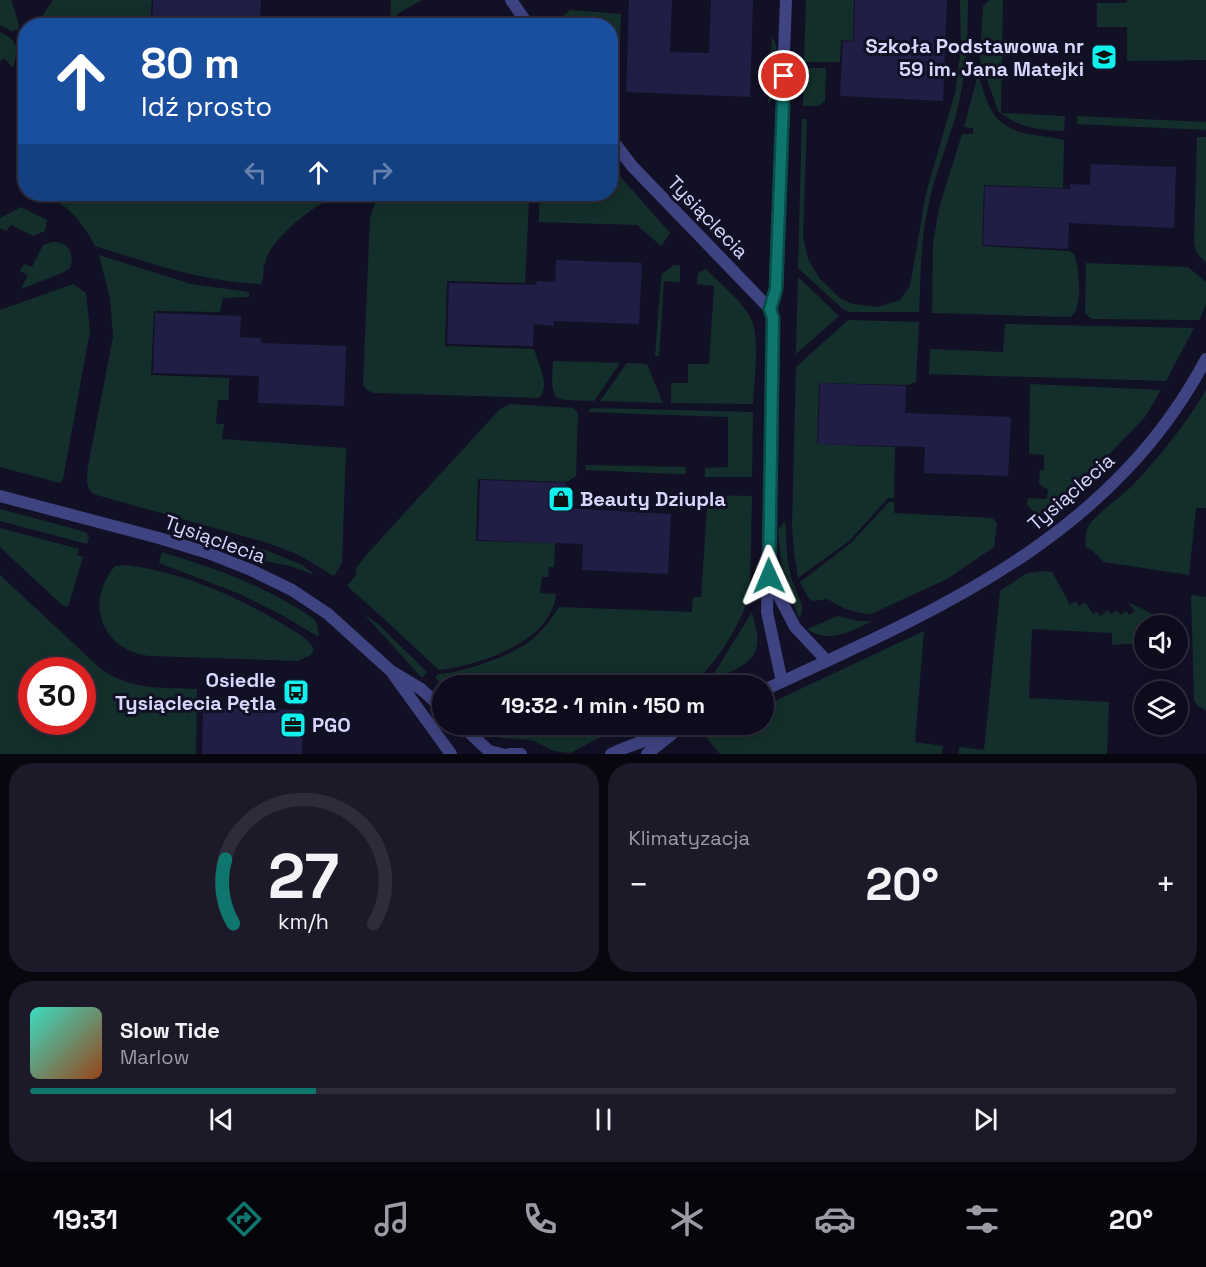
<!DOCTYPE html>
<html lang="pl">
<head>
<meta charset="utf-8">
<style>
  body { margin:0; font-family:"Space Grotesk",sans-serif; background:#1c1a29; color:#f1f3f6; height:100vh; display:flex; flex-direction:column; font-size:22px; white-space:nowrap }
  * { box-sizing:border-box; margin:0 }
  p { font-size:20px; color:#9b9ba3 }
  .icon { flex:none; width:33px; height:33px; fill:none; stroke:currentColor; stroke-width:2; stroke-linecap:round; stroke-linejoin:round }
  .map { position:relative; height:754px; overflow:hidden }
  .drawer { display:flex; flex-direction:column; gap:9px; padding:9px; background:#08070f; flex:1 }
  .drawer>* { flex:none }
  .guide { position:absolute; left:18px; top:18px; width:600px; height:183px; border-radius:24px; box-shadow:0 3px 15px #0003,0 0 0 2px #2e2c3b; background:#1a4fa0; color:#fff; overflow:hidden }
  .buttons { position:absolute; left:1134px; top:615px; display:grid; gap:12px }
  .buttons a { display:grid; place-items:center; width:54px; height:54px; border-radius:50%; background:#0e0c1c; box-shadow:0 3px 15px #0003,0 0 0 2px #2e2c3b; font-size:30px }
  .speed { position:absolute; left:18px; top:657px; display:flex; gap:12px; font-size:30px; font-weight:700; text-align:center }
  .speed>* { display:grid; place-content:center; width:78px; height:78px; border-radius:50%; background:#0e0c1c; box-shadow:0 3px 15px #0003,0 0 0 2px #2e2c3b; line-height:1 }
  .speed .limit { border:9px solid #d22; background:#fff; color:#111 }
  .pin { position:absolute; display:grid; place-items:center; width:51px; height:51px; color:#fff; margin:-26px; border:3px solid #fff; border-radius:50%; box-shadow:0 2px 6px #0007 }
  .me { position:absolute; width:66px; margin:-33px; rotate:359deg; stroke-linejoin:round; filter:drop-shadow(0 0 4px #0008) }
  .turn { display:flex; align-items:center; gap:21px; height:126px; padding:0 24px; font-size:27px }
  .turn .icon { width:78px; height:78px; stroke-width:2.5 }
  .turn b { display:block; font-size:42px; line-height:51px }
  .lanes { display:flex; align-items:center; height:57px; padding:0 24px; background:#0003; justify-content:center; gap:30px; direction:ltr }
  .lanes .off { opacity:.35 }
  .big { font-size:45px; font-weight:800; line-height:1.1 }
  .drawer .tile { flex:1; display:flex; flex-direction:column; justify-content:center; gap:9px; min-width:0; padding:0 21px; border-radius:24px; background:#1c1a29 }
  .drawer .dial { align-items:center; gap:0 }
  .dial svg { height:156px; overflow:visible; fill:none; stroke:#2e2c3b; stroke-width:7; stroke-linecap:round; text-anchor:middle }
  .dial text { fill:#f1f3f6; stroke:none }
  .song { display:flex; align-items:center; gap:18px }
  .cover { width:72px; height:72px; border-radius:9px; background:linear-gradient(135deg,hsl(170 70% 55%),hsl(20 70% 35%)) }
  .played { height:6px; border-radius:3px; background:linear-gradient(90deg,#0f766e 25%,#2e2c3b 25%) }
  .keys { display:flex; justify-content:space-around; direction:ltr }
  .heat { display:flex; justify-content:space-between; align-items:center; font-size:33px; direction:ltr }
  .drawer .tiles { flex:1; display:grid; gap:9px; grid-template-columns:1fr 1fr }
  .tile:last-child { grid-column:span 2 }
  .trip { position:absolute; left:432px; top:675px; width:342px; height:60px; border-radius:30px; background:#0e0c1c; box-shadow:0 3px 15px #0003,0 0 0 2px #2e2c3b; font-weight:800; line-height:60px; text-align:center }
  .tab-bar { display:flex; height:96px; justify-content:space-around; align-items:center; background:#06050b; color:#9b9ba3 }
  .tab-bar .icon { width:42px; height:42px }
  .tab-bar .active { color:#0f766e }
  .tab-bar b { font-size:27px; color:#f1f3f6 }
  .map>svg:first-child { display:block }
  .green { fill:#142f2b; fill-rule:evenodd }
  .building { fill:#211e45 }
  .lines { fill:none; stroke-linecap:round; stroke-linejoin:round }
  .street { stroke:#3e4381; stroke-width:12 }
  .route-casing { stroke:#0a4d48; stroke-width:15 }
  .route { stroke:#0f766e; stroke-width:10 }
  .labels { text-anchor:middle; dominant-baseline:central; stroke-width:6; stroke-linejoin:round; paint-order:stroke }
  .poi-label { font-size:20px; font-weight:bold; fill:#d7d7fd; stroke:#121025; text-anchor:end }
  .street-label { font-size:20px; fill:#d7d7fd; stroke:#121025 }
</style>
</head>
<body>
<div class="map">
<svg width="1206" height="754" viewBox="0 0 1206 754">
  <rect width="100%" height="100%" fill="#121025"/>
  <path class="green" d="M 0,0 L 11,0 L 19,24 L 18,30 L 11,31 L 0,25 Z
    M 53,0 L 152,0 L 150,25 L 36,25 Z
    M 391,0 L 422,0 L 397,14 L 403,25 L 390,26 Z
    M 806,0 L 854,0 L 853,41 L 841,40 L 840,62 L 804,62 Z
    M 960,0 L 968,0 L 968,2 C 968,39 966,76 957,111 C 948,144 934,175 928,208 C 920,242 921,278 919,312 L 849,312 L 843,309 L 798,268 L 802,119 L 807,119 L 803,236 L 808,259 L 820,279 L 841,299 L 853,304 L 878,307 L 900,300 L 910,286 L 926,193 L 955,93 L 961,48 Z
    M 989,0 L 1003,0 L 1001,113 L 1065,116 L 1064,131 C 1040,130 1018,128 998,111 L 980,59 L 983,6 Z
    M 1127,0 L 1206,0 L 1206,60 L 1127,61 L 1127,27 L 1097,27 L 1097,3 L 1126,3 Z
    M 570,10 L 621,14 L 618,94 L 611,94 L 610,26 L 553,25 L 553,24 Z
    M 0,32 C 21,42 18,48 13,68 L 4,58 L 0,61 Z
    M 772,37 C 782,51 781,92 768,104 Z
    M 804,68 L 826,68 L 825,101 L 818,106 L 803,106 Z
    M 978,74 C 988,105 991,126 1028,134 C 1040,136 1052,137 1064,140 L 1063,188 L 984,185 L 982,246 L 1069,251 L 1074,254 C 1079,267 1084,310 1070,317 L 932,313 L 933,244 L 939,208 L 962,134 L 973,134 L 973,128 L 964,127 Z
    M 1077,116 L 1206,122 L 1206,130 L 1077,124 Z
    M 1197,137 L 1206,137 L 1206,263 L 1197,253 L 1194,244 Z
    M 611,166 L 670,233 L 661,246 L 637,225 L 539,222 L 539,195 L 534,201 L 529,201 L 525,283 L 447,281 L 445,346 L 534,349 C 538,363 551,386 539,398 L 374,393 L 367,390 L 363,385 L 370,217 L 378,194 L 610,194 Z
    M 45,194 L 339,194 C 314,206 274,234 265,262 C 262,269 265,277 261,284 C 203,282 150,263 95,246 C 83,222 69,207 45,194 Z
    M 21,207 L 47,220 L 45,231 L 33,236 L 11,225 L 6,231 L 0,228 L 0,218 Z
    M 52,242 C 68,241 75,253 70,268 L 62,273 L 21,289 L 28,275 L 20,271 L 24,264 L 32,267 L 43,245 Z
    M 99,255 L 191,284 L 249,292 L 249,297 L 223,298 L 220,312 L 154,311 L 151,375 L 229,378 L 229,400 L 218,400 L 216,424 L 224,424 L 222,439 L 346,448 L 342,563 L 334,576 L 299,555 L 268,543 L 93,494 C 85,486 87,477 88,466 L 113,337 L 110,298 Z
    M 1086,263 L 1188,267 L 1206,282 L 1206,304 L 1199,320 L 1092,319 L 1085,313 Z
    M 674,265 L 680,265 L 680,282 L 664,281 L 659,356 L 655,356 L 661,279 L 662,274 Z
    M 706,269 C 719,283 745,303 752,321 C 760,339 754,383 753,404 L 671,403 L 671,383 L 688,383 L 688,364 L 709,364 L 714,286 L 697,284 L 698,273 Z
    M 798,277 L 839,316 L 796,354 L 796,350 Z
    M 73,284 L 86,293 L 90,331 L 63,479 L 60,483 L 0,467 L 0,310 Z
    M 848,320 L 919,322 L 916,382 L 907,385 L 819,383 L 817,444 L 895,447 L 894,498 L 888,498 L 849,541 L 798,578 L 794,552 L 792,527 L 796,367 Z
    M 1005,324 L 1194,328 L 1166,381 L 929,374 L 930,349 L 1003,352 Z
    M 553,361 L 620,363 L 594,401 C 553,400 550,405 553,361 Z
    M 627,363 L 647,364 L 663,403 L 600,401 Z
    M 1030,384 L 1161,390 L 1145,417 L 1097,467 L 1041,516 L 1033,511 L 1027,504 L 1028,498 L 1047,499 L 1048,490 L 1039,484 L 1040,470 L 1044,470 L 1044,455 L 1029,454 Z
    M 1206,390 L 1206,508 L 1196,508 L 1189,575 L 1104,562 L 1091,549 L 1086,548 C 1085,541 1085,532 1089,525 C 1096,514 1122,496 1133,485 C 1161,455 1185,425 1206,390 Z
    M 510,404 L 573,408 L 578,413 L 576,476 L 567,482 L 478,479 L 476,541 L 555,543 L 554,567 L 549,567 L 548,577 L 542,577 L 540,593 L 556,594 C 552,642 479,665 439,670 L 382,617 L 347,586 L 356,575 L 356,568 L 367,554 L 500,409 Z
    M 591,408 L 753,412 L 752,477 L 705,477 L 705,468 L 728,467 L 728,417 L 588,412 Z
    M 585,465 L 686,467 L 685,474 L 676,474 L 586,470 Z
    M 708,495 L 752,496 L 750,589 C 746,618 714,668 691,685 L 443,686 L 435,677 L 438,674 C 463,673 517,654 535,637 C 544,629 552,617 559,607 L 692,612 L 693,597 L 701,597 Z
    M 889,502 L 894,502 L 894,513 L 992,518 L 997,523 L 994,547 L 947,579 L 871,614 L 860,613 L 846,609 L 827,599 L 812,601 L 808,597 L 800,582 L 851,543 Z
    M 0,509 L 86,532 L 89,537 L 87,544 L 0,521 Z
    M 785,521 C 787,542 786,564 793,583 C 797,594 807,608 799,618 L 782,573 L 778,530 Z
    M 168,522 L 266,550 L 302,565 L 315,575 L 290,566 L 255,559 L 203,538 L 167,527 Z
    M 0,528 L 79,549 L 77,555 L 83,557 L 68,607 L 62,605 L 0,547 Z
    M 162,552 C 215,568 268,587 314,619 L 317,624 L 319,636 L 317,636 L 282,615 L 240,594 L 159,563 Z
    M 126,565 C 182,572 239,597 286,626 C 297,633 308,638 314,649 L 311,655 L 298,661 L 150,656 C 102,651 84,603 115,566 Z
    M 1043,571 L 1052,572 L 1070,605 L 1075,601 L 1079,606 L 1085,602 L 1093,614 L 1097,612 L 1100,616 L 1108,610 L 1111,614 L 1117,610 L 1121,615 L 1126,611 L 1129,615 L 1135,611 L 1128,602 L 1149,612 L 1162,625 L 1144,626 L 1144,643 L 1112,645 L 1112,633 L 1032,629 L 1029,698 L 1109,702 L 1107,754 L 959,754 L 959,747 L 984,750 L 1000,591 L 1027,573 Z
    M 0,575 L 102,670 C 135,691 159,687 197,689 L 196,754 L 0,754 ZM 82,670 L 82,722 L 32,722 L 32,670 Z
    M 1191,595 L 1206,597 L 1206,710 L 1199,707 L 1194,701 Z
    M 752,612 C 754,622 759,635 757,645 C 754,666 727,673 710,680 Z
    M 364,614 L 378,624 L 427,672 L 422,678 Z
    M 838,616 L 859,621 L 873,621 C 852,630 830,645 807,629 Z
    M 924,631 L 915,742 L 943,746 L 942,754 L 720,754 L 704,735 L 725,725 L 764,724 L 764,706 Z
    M 484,725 L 624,725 L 570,753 L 554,751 L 532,740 L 501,738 Z"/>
  <path class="building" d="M 153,0 L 261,0 L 260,26 L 152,26 Z
    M 629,0 L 672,0 L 670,52 L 709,53 L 711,0 L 753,0 L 750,97 L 626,92 Z
    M 855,0 L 947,0 L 943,101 L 840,96 L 843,41 L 854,42 Z
    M 1091,164 L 1176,167 L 1174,228 L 1069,223 L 1068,249 L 983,245 L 985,186 L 1070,189 L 1070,184 L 1090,185 Z
    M 556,260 L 642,263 L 639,324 L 554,321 L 554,326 L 534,324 L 533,346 L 447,344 L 449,283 L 536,285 L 537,281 L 555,282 Z
    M 155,313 L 241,316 L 240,337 L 261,338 L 261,343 L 346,346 L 344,406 L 258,403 L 259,376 L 153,373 Z
    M 820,383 L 906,386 L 905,413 L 1011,417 L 1008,476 L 924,473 L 925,447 L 818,444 Z
    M 480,480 L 566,483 L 565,508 L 671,514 L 668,574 L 582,570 L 583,544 L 478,540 Z
    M 203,707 L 303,710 L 302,754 L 202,754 Z"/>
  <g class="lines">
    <path class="street" d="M 511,0 L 529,26
      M 610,137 L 632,166 L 770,309 L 773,318 L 767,612 L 782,682
      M 770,309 L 775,289 L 786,0
      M 0,496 L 159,538 L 208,553 L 251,570 L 292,590 L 328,614 L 391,671 L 421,689 L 442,708
      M 769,577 L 795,627 L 827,661
      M 393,674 L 451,754
      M 764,690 C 938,610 1111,538 1206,359
      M 460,724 L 489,751 L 502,754
      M 509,754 L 521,754
      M 611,754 C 637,741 663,737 689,724
      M 647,754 L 672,734"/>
  </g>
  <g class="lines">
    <g class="route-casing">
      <path id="route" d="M 769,576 L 773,318 L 770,309 L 776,289 L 784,76"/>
    </g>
    <use href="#route" class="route"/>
  </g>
  <defs>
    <g id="school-square" transform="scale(1.35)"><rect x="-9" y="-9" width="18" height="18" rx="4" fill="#0ff1ef" stroke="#121025"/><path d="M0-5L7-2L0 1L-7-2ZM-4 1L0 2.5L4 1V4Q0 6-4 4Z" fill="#111"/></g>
    <g id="shop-square" transform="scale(1.35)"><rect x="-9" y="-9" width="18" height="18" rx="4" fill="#0ff1ef" stroke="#121025"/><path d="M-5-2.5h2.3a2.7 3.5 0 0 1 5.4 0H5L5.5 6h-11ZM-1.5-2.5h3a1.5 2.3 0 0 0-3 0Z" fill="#111"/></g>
    <g id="bus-square" transform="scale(1.35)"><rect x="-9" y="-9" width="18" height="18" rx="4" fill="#0ff1ef" stroke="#121025"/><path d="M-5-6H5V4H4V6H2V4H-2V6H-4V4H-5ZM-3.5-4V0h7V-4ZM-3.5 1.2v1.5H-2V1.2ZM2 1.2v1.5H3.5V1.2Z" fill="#111"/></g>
    <g id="office-square" transform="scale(1.35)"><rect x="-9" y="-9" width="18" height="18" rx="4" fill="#0ff1ef" stroke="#121025"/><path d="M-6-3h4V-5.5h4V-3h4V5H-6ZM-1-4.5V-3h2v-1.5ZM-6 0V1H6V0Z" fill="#111"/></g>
  </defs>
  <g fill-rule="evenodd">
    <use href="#school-square" x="1104" y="57"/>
    <use href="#shop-square" x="561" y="499"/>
    <use href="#bus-square" x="296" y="692"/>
    <use href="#office-square" x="293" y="725"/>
  </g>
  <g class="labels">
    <g class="poi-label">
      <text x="1084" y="46">Szkoła Podstawowa nr<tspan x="1084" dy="23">59 im. Jana Matejki</tspan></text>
      <text x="580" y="499" text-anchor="start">Beauty Dziupla</text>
      <text x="276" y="680">Osiedle<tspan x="276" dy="23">Tysiąclecia Pętla</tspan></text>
      <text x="312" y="725" text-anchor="start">PGO</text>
    </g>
    <g class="street-label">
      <text transform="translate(708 217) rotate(46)">Tysiąclecia</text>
      <text transform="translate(1071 492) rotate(-41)">Tysiąclecia</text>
      <text transform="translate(215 539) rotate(20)">Tysiąclecia</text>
    </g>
  </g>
</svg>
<div class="buttons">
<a><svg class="icon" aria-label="sound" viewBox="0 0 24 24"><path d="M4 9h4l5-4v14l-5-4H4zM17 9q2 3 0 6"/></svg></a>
<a><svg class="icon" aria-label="layers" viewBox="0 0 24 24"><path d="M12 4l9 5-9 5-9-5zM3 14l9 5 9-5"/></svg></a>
</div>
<div class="speed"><div class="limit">30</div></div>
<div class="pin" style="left:784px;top:76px;background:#d93025"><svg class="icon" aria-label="arrive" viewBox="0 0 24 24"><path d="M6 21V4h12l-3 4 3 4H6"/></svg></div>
<svg class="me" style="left:769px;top:576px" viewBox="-20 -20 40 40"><path d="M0-17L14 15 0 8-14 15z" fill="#0f766e" stroke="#fff" stroke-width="4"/></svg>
<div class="trip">19:32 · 1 min · 150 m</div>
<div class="guide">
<div class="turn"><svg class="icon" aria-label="ahead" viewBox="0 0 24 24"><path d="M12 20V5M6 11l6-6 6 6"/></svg><div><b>80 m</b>Idź prosto</div></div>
<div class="lanes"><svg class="icon off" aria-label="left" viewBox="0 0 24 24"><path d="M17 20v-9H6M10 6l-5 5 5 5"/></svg><svg class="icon" aria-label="ahead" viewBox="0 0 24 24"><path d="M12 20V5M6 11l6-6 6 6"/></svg><svg class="icon off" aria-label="right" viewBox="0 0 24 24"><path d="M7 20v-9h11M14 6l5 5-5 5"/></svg></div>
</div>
</div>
<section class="drawer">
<div class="tiles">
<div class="tile dial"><svg viewBox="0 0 100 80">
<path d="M14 69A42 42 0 1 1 86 69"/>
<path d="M14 69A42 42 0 0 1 10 36" stroke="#0f766e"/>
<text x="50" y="56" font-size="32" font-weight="700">27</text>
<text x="50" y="72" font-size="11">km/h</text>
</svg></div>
<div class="tile"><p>Klimatyzacja</p>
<div class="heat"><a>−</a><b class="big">20°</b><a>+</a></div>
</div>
<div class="tile">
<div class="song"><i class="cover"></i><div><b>Slow Tide</b><p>Marlow</p></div></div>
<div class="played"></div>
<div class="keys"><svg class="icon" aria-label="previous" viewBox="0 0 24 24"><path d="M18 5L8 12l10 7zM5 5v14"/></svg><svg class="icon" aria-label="pause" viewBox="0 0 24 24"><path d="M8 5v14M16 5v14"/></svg><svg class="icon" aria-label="next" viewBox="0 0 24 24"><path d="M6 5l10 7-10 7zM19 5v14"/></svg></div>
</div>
</div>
</section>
<nav class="tab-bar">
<b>19:31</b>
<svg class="icon active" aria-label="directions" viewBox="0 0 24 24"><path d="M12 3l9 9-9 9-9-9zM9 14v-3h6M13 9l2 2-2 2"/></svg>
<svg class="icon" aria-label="music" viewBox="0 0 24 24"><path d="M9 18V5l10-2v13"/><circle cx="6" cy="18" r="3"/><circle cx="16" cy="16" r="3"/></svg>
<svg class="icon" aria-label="phone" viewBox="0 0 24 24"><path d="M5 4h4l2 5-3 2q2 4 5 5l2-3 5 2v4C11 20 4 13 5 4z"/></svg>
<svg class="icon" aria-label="climate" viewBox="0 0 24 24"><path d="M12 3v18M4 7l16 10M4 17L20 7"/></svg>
<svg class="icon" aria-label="car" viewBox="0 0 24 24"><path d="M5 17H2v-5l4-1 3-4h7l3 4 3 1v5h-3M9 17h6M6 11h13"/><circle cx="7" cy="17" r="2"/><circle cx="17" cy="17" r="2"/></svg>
<svg class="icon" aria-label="filters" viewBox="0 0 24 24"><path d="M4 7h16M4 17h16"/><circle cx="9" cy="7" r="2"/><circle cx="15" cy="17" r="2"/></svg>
<b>20°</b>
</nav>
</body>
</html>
